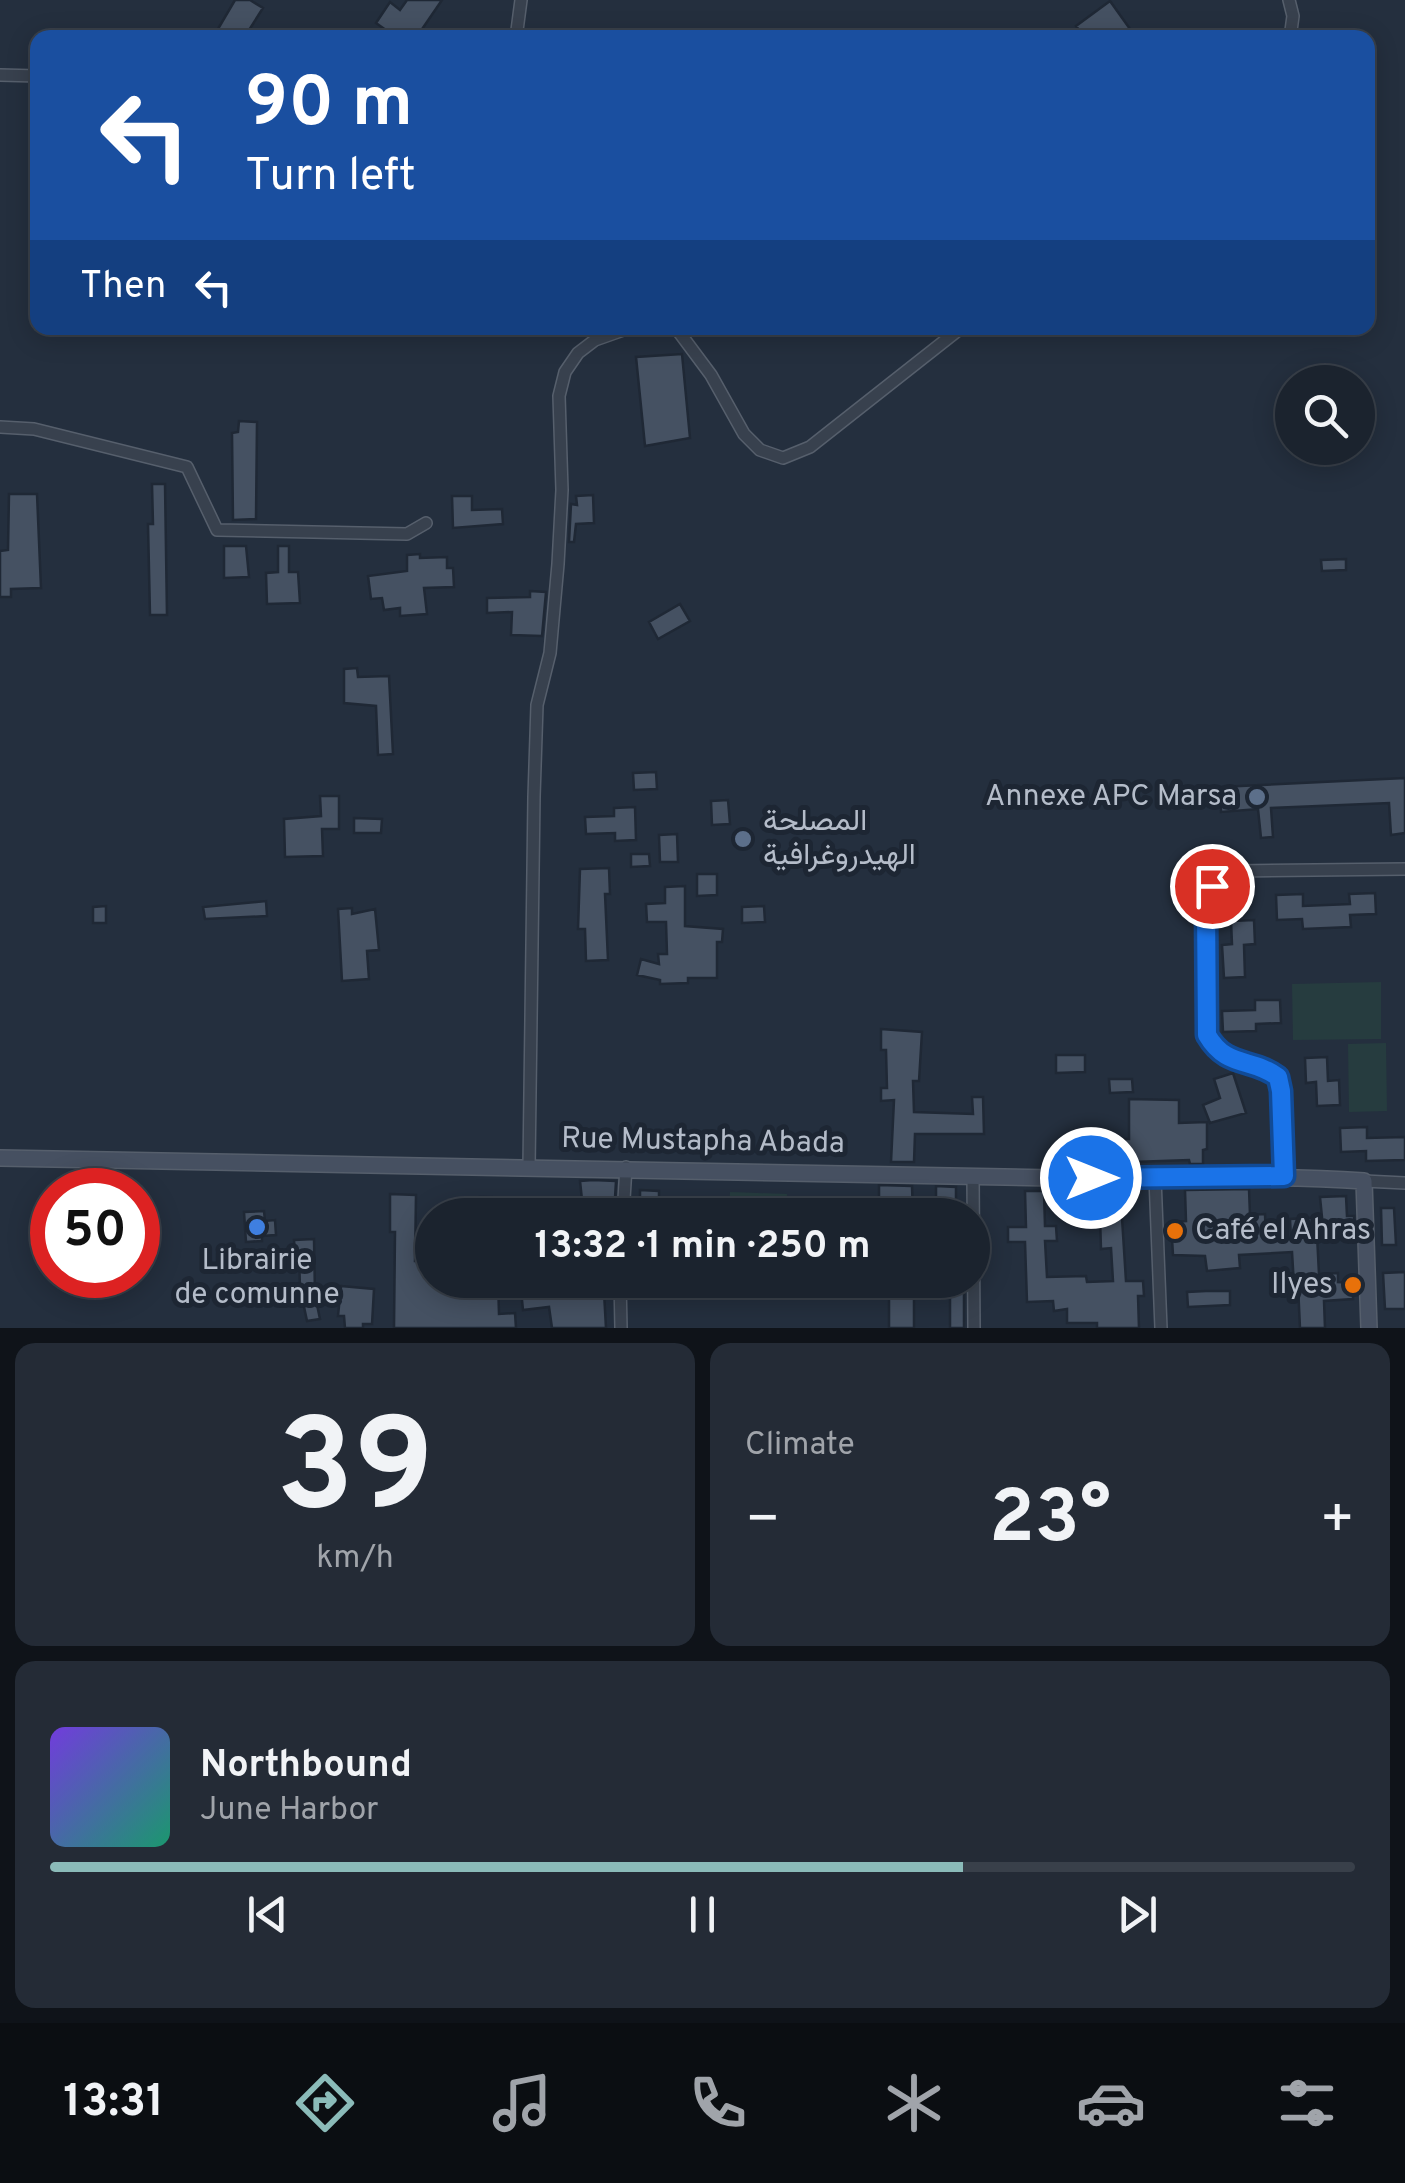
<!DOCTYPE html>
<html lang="en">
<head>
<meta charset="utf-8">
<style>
  body { margin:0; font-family:Overpass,Vazirmatn,sans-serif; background:#242b36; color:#f1f3f6; height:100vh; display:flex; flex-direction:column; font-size:38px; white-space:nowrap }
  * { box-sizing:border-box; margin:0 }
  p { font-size:32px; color:#a0a4aa }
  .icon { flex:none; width:55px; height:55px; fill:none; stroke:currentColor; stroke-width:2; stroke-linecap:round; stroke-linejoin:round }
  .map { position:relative; height:1328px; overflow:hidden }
  .details { display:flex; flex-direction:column; gap:15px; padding:15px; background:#0f1319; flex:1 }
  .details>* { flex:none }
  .guide { position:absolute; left:30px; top:30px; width:1345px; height:305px; border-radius:20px; box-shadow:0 5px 25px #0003,0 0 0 2px #39404a; background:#1a4fa0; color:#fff; overflow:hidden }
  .tools { position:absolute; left:1275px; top:365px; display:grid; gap:20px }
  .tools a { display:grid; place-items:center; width:100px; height:100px; border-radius:50%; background:#1b232e; box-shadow:0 5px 25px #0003,0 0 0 2px #39404a; font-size:50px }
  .speed { position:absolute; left:30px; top:1168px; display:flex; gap:20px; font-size:50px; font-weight:700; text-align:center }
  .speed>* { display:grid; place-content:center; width:130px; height:130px; border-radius:50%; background:#1b232e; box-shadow:0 5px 25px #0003,0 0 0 2px #39404a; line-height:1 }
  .speed .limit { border:15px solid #d22; background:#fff; color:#111 }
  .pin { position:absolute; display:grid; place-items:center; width:85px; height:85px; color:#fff; margin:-42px; border:5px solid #fff; border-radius:50%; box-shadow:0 2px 10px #0007 }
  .me { position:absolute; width:110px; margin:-55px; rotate:90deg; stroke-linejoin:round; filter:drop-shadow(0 0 8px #0008) }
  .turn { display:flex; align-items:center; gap:35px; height:210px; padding:0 50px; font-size:45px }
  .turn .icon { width:130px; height:130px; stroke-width:2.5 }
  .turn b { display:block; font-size:70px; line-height:85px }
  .then { display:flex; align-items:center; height:95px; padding:0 50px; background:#0003; gap:20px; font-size:38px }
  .big { font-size:75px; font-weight:700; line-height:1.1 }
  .details .card { flex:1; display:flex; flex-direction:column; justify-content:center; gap:15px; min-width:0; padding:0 35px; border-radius:20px; background:#242b36 }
  .details .dial { align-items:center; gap:0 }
  .dial b { font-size:130px; line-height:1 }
  .song { display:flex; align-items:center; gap:30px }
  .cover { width:120px; height:120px; border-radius:15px; background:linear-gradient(135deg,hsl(260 70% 55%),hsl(160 70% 35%)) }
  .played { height:10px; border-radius:5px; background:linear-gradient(90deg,#8bbbb9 70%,#39404a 70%) }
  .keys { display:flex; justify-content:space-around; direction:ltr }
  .heat { display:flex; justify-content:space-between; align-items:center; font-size:55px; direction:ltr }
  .details .tiles { flex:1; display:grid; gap:15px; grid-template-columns:1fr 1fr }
  .card:last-child { grid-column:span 2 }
  .trip { position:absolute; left:415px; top:1198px; width:575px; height:100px; border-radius:50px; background:#1b232e; box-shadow:0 5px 25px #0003,0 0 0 2px #39404a; font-weight:700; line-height:100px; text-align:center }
  .tabs { display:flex; height:160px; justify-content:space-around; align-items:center; background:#0b0e12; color:#a0a4aa }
  .tabs .icon { width:70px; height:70px }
  .tabs .selected { color:#8bbbb9 }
  .tabs b { font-size:45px; color:#f1f3f6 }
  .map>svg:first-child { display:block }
  .green { fill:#263c3f }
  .building { fill:#455162; stroke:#1f2835; stroke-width:2.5 }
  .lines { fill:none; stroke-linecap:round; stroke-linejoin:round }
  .minor-casing { stroke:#565f6c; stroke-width:14 }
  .secondary-casing { stroke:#565f6c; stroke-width:18 }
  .minor { stroke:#38414e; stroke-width:11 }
  .secondary { stroke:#465061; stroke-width:15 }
  .route-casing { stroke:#114b97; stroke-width:25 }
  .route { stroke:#1a73e8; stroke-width:18 }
  .service-dot { fill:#5c6f8a; stroke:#1d2633; stroke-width:4 }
  .shop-dot { fill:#3f7fe0; stroke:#1d2633; stroke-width:4 }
  .food-dot { fill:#e8710a; stroke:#1d2633; stroke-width:4 }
  .labels { text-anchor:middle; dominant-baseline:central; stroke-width:10; stroke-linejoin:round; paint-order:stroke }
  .poi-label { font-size:30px; fill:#b4bcc9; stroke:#1d2633; text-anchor:end }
  .street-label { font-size:30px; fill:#b4bcc9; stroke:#1d2633 }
</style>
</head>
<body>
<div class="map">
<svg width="1405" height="1328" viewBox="0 0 1405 1328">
  <rect width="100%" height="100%" fill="#242f3e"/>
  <path class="green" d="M 1381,982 L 1381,1039 L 1293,1040 L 1292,984 Z
    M 1386,1043 L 1387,1111 L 1349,1112 L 1348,1044 Z
    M 730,1192 L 787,1194 L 786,1215 L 729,1215 Z"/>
  <path class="building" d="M 235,0 L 250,0 L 263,8 L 244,38 L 221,38 L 215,34 Z
    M 407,0 L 442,0 L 416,38 L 397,38 L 376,23 L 390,2 L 400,10 Z
    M 1110,1 L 1130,29 L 1118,38 L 1085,38 L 1076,26 Z
    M 682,354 L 690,438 L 645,446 L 636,357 Z
    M 239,421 L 257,422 L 256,519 L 233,520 L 232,433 L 238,432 Z
    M 152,484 L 165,484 L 167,615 L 150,615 L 148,524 L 153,524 Z
    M 9,494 L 37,494 L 41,588 L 11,589 L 11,597 L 0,597 L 0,551 L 8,550 Z
    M 593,495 L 594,523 L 576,524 L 574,542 L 569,542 L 571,504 L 577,505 L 576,496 Z
    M 452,496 L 472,496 L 472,510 L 502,509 L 503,524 L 453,528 Z
    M 224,546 L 246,546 L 249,577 L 224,578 Z
    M 278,546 L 289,546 L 289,572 L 298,572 L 300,603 L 267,604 L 266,573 L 278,572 Z
    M 420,554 L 420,558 L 447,557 L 447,568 L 453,568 L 454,587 L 424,588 L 427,614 L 400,616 L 400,608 L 384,610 L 382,598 L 371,599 L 368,576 L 407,571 L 407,555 Z
    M 1346,559 L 1346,570 L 1322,571 L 1321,560 Z
    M 530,591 L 546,592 L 542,636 L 511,635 L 512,612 L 487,613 L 487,598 L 530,597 Z
    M 680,604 L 690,621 L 658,639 L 649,622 Z
    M 357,668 L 358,677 L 389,676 L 393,754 L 378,755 L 376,706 L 344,703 L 344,669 Z
    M 656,772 L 657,789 L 634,790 L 633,773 Z
    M 1405,778 L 1405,833 L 1391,835 L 1389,803 L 1271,808 L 1273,837 L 1261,838 L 1258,809 L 1221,812 L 1220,787 Z
    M 320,796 L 339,796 L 339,829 L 322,829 L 323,856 L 285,857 L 284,819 L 321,816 Z
    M 728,800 L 730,824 L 712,825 L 711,801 Z
    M 635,807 L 636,840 L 615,841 L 615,833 L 586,834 L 585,817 L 614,816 L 614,808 Z
    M 354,818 L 382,819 L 381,833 L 354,833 Z
    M 677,834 L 678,862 L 660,862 L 659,835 Z
    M 631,854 L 649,854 L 650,866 L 631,867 Z
    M 609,868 L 610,894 L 605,894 L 608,960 L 586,961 L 585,929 L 578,929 L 580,869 Z
    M 697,874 L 717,874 L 717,895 L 697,896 Z
    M 685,886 L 685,926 L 723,929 L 722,942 L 717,942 L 717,978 L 688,978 L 688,983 L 660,984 L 660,980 L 637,975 L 641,959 L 659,964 L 658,954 L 667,954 L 666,922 L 647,922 L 646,904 L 665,903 L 665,887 Z
    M 1375,893 L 1376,914 L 1350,915 L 1351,927 L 1303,929 L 1302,919 L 1277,920 L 1276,895 L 1303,894 L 1303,906 L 1350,904 L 1349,894 Z
    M 266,901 L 267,916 L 205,919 L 203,907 Z
    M 106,906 L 106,923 L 93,923 L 93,907 Z
    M 764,906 L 765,922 L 742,923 L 742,907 Z
    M 352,908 L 352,914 L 375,909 L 379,950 L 367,951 L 369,979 L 342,981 L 338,909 Z
    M 1254,920 L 1255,944 L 1244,945 L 1245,977 L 1224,978 L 1222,945 L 1232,944 L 1231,921 Z
    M 1255,1000 L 1280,1000 L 1281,1023 L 1256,1024 L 1256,1031 L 1223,1032 L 1222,1011 L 1255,1010 Z
    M 881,1029 L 922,1032 L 919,1081 L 913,1081 L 914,1112 L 973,1114 L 972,1097 L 983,1097 L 984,1134 L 915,1134 L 914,1162 L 891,1162 L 894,1100 L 881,1101 L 881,1088 L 887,1088 L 886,1050 L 881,1050 Z
    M 1056,1055 L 1085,1055 L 1085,1072 L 1056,1073 Z
    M 1327,1057 L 1328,1081 L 1339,1080 L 1340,1105 L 1317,1106 L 1316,1082 L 1306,1083 L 1305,1058 Z
    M 1233,1073 L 1246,1113 L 1210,1123 L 1203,1105 L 1220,1098 L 1214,1079 Z
    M 1109,1079 L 1132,1079 L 1133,1092 L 1110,1093 Z
    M 1129,1099 L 1179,1100 L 1179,1123 L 1207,1122 L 1207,1149 L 1203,1150 L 1203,1164 L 1190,1164 L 1189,1160 L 1104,1163 L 1103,1139 L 1129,1139 Z
    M 1367,1127 L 1367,1138 L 1405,1137 L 1405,1160 L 1366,1161 L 1366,1151 L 1341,1152 L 1340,1128 Z
    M 593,1180 L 616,1181 L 614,1215 L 591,1215 L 590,1199 L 582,1200 L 580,1181 Z
    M 879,1185 L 912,1186 L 913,1215 L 868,1215 L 868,1203 L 879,1203 Z
    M 936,1186 L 956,1187 L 956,1200 L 936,1200 Z
    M 1249,1189 L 1250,1215 L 1265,1214 L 1266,1240 L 1291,1239 L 1290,1219 L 1322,1217 L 1320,1197 L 1346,1196 L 1347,1216 L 1354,1216 L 1355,1233 L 1317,1235 L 1319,1274 L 1338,1273 L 1338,1282 L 1356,1283 L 1357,1295 L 1353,1295 L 1353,1299 L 1324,1301 L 1325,1328 L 1300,1328 L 1298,1285 L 1294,1285 L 1292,1252 L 1239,1255 L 1240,1268 L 1207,1271 L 1205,1256 L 1173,1255 L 1171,1222 L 1186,1221 L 1185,1190 Z
    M 640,1190 L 659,1191 L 659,1203 L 640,1202 Z
    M 1025,1191 L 1044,1191 L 1045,1226 L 1056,1226 L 1057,1241 L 1045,1241 L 1047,1277 L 1086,1276 L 1087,1282 L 1113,1281 L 1111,1248 L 1101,1249 L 1100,1218 L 1122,1218 L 1126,1281 L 1143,1281 L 1144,1296 L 1138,1296 L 1139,1328 L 1097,1328 L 1097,1323 L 1067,1323 L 1067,1309 L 1054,1311 L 1053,1301 L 1027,1302 L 1025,1242 L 1008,1242 L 1008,1227 L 1026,1227 Z
    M 390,1194 L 416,1195 L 415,1261 L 432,1261 L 432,1280 L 498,1280 L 499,1314 L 515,1313 L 516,1328 L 394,1328 L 395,1232 L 390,1232 Z
    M 480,1197 L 529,1198 L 529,1209 L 499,1209 L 499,1215 L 480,1215 Z
    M 669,1201 L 701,1202 L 701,1215 L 669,1215 Z
    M 1381,1208 L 1394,1208 L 1396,1245 L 1382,1245 Z
    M 264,1211 L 265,1221 L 275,1220 L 276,1235 L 262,1236 L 262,1241 L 246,1242 L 244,1212 Z
    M 314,1239 L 315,1295 L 320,1319 L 307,1321 L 300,1288 L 299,1255 L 295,1255 L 294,1240 Z
    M 1405,1272 L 1405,1309 L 1385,1309 L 1383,1273 Z
    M 788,1280 L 789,1285 L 759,1294 L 714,1298 L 646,1295 L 647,1281 Z
    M 950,1280 L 964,1280 L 964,1328 L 950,1328 Z
    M 341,1286 L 374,1289 L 372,1324 L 363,1324 L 363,1328 L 345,1328 L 344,1316 L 338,1316 Z
    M 536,1288 L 537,1291 L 583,1289 L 583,1295 L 604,1292 L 606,1328 L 552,1328 L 549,1307 L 523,1310 L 521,1290 Z
    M 889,1288 L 914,1288 L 914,1328 L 889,1328 Z
    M 1206,1291 L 1230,1291 L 1230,1305 L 1188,1307 L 1187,1292 Z"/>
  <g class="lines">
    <g class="minor-casing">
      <path id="minor" d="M 1289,0 L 1293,16 L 1290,38
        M 516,38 L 521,0
        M 0,75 L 38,76
        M 676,328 L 711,375 L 744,434 L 760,450 L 783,458 L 810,447 L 961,328
        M 0,427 L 34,429 L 187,467 L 217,530 L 407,534 L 426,523
        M 529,1167 L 534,797 L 537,705 L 550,653 L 558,564 L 562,490 L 559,396 L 565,372 L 578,353 L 595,340 L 629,328
        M 973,1176 L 974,1328
        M 1284,1176 L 1281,1091 L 1277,1077 L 1267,1070 L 1230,1060 L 1213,1046 L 1207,1035 L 1204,1025 L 1206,907 L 1207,896 L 1217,879 L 1238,871 L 1405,869
        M 1155,1178 L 1161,1328
        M 1364,1181 L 1405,1183
        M 623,1215 L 626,1167
        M 620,1280 L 621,1328"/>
    </g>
    <g class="secondary-casing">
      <path id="secondary" d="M 0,1158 C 351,1163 702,1169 1053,1178 C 1157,1181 1260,1174 1364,1181 L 1369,1328"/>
    </g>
    <use href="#minor" class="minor"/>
    <use href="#secondary" class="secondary"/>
  </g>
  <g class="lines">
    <g class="route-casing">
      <path id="route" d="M 1091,1178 L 1284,1176 L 1281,1091 L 1278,1077 C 1251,1057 1227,1069 1207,1035 L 1206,907 L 1212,886"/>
    </g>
    <use href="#route" class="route"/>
  </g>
  <g class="service-dot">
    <circle cx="1257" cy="797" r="10"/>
    <circle cx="743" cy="839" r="10"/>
  </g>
  <circle class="shop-dot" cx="257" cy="1227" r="10"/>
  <g class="food-dot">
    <circle cx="1175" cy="1231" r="10"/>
    <circle cx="1353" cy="1285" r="10"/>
  </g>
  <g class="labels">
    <g class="poi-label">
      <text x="1237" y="797">Annexe APC Marsa</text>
      <text x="763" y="822" text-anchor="start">المصلحة<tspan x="763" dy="34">الهيدروغرافية</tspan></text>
      <text x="1195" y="1231" text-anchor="start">Café el Ahras</text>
      <text x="257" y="1261" text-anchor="middle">Librairie<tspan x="257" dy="34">de comunne</tspan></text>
      <text x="1333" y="1285">Ilyes</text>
    </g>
    <g class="street-label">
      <text transform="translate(703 1142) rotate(1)">Rue Mustapha Abada</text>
    </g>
  </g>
</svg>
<div class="tools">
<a><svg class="icon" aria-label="search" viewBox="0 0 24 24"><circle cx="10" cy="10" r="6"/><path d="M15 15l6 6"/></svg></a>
</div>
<div class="speed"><div class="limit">50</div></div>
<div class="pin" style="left:1212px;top:886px;background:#d93025"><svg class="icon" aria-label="arrive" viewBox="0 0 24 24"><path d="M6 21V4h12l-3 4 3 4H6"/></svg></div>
<svg class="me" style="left:1091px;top:1178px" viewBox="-20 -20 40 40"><circle r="17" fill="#1a73e8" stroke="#fff" stroke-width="3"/><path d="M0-11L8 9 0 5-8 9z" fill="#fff"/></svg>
<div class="trip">13:32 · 1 min · 250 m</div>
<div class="guide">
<div class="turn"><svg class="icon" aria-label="left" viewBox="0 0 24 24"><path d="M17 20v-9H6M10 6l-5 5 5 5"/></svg><div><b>90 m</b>Turn left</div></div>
<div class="then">Then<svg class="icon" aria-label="left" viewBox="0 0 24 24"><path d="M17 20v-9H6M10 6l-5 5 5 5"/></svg></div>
</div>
</div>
<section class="details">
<div class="tiles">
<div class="card dial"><b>39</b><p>km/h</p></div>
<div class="card"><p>Climate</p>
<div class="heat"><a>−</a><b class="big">23°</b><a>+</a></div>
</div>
<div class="card">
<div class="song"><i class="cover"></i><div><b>Northbound</b><p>June Harbor</p></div></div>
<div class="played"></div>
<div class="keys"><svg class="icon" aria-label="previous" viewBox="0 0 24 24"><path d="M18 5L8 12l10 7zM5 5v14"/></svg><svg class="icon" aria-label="pause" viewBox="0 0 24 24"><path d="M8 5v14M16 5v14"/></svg><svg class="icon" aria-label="next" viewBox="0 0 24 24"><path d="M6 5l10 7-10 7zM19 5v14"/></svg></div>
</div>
</div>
</section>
<nav class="tabs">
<b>13:31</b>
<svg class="icon selected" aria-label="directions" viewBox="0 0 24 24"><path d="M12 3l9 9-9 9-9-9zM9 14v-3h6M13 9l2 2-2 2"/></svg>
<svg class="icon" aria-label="music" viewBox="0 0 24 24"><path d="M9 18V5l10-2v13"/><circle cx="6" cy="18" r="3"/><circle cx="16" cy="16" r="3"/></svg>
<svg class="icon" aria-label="phone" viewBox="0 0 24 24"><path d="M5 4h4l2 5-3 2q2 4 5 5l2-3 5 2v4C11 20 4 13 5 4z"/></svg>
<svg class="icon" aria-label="climate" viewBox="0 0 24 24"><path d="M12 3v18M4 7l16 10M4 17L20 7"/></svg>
<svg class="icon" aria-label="car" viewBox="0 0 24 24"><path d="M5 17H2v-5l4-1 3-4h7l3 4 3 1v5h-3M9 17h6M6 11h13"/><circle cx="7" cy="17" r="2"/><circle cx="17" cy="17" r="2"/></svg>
<svg class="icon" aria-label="filters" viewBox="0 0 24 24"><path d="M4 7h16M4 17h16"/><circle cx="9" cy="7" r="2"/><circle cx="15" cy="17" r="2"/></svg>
</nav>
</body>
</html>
